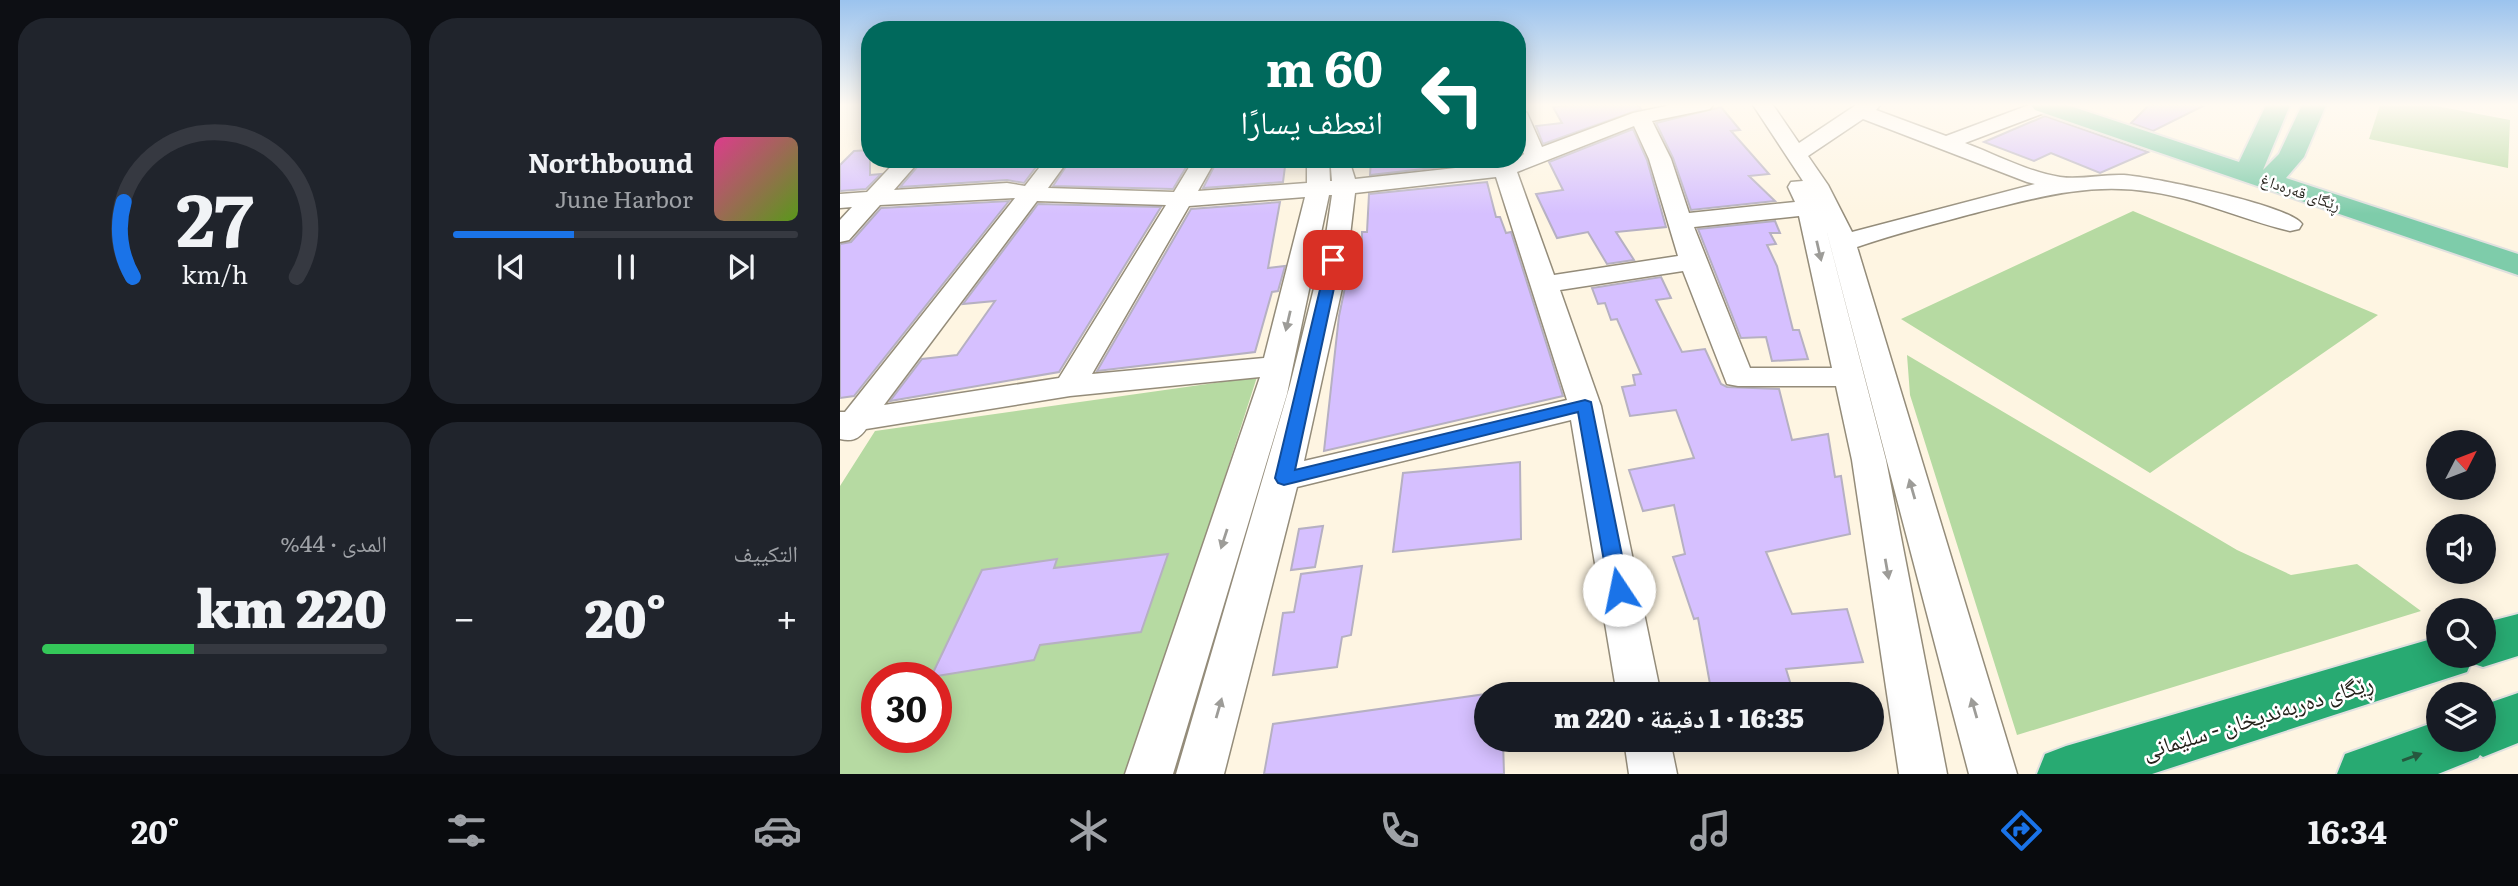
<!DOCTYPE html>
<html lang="ar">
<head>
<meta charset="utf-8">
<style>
  body { margin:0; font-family:Literata,"Noto Naskh Arabic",serif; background:#20242c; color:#f1f3f6; direction:rtl; height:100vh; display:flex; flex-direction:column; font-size:26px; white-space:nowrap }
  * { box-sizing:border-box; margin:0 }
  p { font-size:23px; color:#9ea1a6 }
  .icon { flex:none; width:38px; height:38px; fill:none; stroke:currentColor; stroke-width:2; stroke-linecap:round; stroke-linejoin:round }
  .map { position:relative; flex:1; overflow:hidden; direction:ltr }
  .panel { display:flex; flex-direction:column; gap:18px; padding:18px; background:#0d0f14; width:840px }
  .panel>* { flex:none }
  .top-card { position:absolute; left:21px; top:21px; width:665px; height:147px; border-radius:28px; box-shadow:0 4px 18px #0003; direction:rtl; background:#00695c; color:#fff; overflow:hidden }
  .needle { width:46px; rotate:48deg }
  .buttons { position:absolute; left:1586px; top:430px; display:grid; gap:14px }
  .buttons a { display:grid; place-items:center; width:70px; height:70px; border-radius:50%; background:#171b24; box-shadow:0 4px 18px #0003; font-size:35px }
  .speed { position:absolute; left:21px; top:662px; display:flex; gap:14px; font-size:35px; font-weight:700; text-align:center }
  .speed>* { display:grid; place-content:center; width:91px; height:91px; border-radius:50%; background:#171b24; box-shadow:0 4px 18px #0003; line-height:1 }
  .speed .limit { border:10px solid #d22; background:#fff; color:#111 }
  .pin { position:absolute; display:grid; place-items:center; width:60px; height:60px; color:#fff; margin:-30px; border-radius:14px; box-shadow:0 4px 10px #0006 }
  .me { position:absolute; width:77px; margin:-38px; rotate:349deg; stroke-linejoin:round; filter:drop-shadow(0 0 5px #0008) }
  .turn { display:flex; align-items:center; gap:24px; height:147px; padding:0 28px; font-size:32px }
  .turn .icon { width:91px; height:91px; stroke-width:2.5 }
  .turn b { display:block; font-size:49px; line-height:60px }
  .big { font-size:52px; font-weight:800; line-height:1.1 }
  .panel .widget { flex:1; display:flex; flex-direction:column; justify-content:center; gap:10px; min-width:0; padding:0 24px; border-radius:28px; background:#20242c }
  .panel .dial { align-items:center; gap:0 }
  .dial svg { height:182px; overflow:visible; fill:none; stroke:#363941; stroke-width:7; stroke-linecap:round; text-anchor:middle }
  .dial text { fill:#f1f3f6; stroke:none }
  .song { display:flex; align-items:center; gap:21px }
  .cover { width:84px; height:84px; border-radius:10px; background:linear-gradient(135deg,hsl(330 70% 55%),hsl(90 70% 35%)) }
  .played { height:7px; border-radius:4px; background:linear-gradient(90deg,#1a73e8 35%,#363941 35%) }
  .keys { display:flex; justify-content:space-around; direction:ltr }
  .heat { display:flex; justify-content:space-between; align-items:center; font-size:38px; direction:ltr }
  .charge { height:10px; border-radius:5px; background:linear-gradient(90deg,#34c759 44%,#363941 0) }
  .panel .tiles { flex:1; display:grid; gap:18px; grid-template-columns:repeat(2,1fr) }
  .trip { position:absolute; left:634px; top:682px; width:410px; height:70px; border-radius:35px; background:#171b24; box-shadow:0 4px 18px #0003; font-weight:800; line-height:70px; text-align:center; direction:rtl }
  .tab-bar { display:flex; height:112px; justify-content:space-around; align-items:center; background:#090b0e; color:#9ea1a6 }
  .tab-bar .icon { width:49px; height:49px }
  .tab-bar .selected { color:#1a73e8 }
  .tab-bar b { font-size:32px; color:#f1f3f6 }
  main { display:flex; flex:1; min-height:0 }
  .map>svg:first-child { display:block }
  .green { fill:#b6daa2; fill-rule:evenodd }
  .building { fill:#d6c0ff; stroke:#b6b0c2; stroke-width:2 }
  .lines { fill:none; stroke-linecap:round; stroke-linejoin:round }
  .minor-casing { stroke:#948c7a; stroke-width:3 }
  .major-casing { stroke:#e0e0df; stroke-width:4 }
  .highway-casing { stroke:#e0e0df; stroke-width:4 }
  .minor { fill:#fff; fill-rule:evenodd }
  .major { fill:#7eccaa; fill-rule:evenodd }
  .highway { fill:#28aa72; fill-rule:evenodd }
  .oneway { fill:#9d9c98 }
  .oneway2 { fill:#26583e }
  .route { fill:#1a73e8; stroke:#114b97; stroke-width:2 }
  .labels { text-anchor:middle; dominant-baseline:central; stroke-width:5; stroke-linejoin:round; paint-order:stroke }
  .far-street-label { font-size:16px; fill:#25221b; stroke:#fff }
  .near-street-label { font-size:23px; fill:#25221b; stroke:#fff }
</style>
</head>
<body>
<main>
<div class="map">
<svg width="1678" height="774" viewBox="0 0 1678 774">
  <rect width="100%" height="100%" fill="#fef5e2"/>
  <path class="green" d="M 1540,105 L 1591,105 L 1670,120 L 1668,168 L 1529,139 Z
    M 1293,211 L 1538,315 L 1310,473 L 1061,319 Z
    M 1067,355 L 1397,550 L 1451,575 L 1517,564 L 1581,611 L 1177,735 L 1070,395 Z
    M 417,377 L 289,774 L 0,774 L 0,486 L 35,431 ZM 37,677 L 96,677 L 96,737 L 37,737 Z"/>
  <path class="building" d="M 730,105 L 798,105 L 801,109 L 703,144 L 696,126 L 722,123 L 713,107 Z
    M 1309,105 L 1365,105 L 1313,131 L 1291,123 Z
    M 881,107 L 900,130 L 891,131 L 929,174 L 909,176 L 935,201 L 851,210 L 833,158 L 816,123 Z
    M 1205,116 L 1308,152 L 1260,173 L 1211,153 L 1194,161 L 1144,142 Z
    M 793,129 L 807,160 L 826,227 L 776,232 L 794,260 L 767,264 L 748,232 L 717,238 L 696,194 L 723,190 L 709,162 Z
    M 30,150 L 30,175 L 41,174 L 26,189 L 0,191 L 0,165 L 14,151 Z
    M 92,159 L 202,159 L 184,183 L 167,180 L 60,187 L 83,160 Z
    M 231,159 L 351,159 L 333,189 L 213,186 Z
    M 378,159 L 446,159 L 443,182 L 363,188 Z
    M 531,159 L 609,159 L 610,166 L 530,175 Z
    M 647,182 L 656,217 L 660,217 L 666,233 L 671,232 L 723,396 L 484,451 L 499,316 L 508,273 L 511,272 L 514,250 L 522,247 L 522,232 L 527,232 L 529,194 Z
    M 169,201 L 14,396 L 0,398 L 0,244 L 11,242 L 41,208 Z
    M 440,202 L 428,268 L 445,266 L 438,291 L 432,292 L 415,352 L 257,371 L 351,209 Z
    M 198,204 L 321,207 L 219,372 L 50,401 L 82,359 L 117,355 L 155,301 L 123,304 Z
    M 935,221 L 940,233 L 930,233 L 936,244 L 927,245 L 937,266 L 953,330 L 959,330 L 968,359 L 932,361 L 926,337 L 901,338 L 858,229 Z
    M 821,277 L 831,298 L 816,300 L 842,352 L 865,349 L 881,384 L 887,387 L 939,389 L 952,440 L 988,434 L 995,477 L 1001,476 L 1010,534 L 926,552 L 952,614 L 1007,609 L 1023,662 L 946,669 L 954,695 L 872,695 L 858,618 L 854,619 L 833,557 L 845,554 L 834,505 L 803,511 L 789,470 L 854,458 L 836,410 L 790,416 L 782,387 L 795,385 L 793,375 L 801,374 L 777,319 L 771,320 L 765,303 L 758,304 L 752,288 Z
    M 680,462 L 681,539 L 553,552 L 563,473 Z
    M 483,526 L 475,567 L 451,570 L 459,529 Z
    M 328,554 L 301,632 L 200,645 L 194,660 L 91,677 L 142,570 L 217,559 L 214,568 Z
    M 522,566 L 511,635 L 502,637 L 497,667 L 433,675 L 443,613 L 454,612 L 461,574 Z
    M 646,694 L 646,740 L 663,740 L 664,774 L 424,774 L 433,724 Z"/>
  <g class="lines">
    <g class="minor-casing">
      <path id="minor" d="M 831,105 L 873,105 L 870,109 L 812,121 L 831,159 L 849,213 L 955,202 L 948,187 L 951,182 L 963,181 L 913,105 L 933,105 L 959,143 L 1016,105 L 1040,105 L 1036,110 L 1106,136 L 1189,105 L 1214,105 L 1212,110 L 1125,143 C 1155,154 1188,172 1220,177 C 1241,180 1263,174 1284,175 C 1312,177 1449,205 1462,224 L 1459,229 L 1450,231 C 1403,220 1360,199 1312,192 C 1250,182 1199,197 1139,212 C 1098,223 1057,233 1017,247 L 1177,774 L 1129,774 L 985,225 L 1046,460 L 1107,774 L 1059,774 L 1012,460 L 996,386 L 898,386 L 887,384 L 843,271 L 720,290 L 761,406 L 821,695 L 777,695 L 731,420 L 457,487 L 384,774 L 336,774 L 450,385 L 484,248 L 492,195 L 489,195 L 447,394 L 333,774 L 285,774 L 420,377 L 230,396 L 26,429 C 19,439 12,442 0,439 L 0,412 L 5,412 L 175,198 L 40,205 L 9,240 L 0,242 L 0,220 L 12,207 L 0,208 L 0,194 L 27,192 L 58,159 L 81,159 L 54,190 L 167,183 L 185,186 L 206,159 L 229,159 L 208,188 L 334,192 L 354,159 L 376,159 L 358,191 L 467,183 L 467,159 L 489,159 L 490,181 L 492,181 L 491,168 L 494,163 L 510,163 L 515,179 L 661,163 L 677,159 L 684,154 L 677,138 L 677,107 L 687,113 L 702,147 L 793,113 ZM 1023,119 L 1187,182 L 1195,184 L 1012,232 L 988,185 L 968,156 ZM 794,126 L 809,159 L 838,256 L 714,275 L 677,172 ZM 656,177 L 727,400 L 464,461 L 506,270 L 515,193 ZM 465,197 L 424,358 L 252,374 L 349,206 ZM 197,201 L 326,205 L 219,378 L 44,405 ZM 959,216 L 992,368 L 910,368 L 854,227 Z
        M 784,740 L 830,740 L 837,774 L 789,774 Z"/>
    </g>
    <g class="major-casing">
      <path id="major" d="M 1191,105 L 1227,105 L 1399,162 L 1426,105 L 1450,105 L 1423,170 L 1439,154 L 1462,105 L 1486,105 L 1464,157 L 1446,178 L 1678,254 L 1678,275 L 1195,110 Z"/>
    </g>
    <g class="highway-casing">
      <path id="highway" d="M 1678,614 L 1678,656 L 1643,667 L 1631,663 L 1627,672 L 1312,774 L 1197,774 L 1205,754 L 1226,746 L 1598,637 L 1598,656 L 1643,656 L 1643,623 Z
        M 1678,693 L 1678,743 L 1643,757 L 1640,755 L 1638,758 L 1598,774 L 1497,774 L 1505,754 L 1598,721 L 1598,740 L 1643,740 L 1643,705 Z"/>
    </g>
    <use href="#minor" class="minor"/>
    <use href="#major" class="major"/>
    <use href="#highway" class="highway"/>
  </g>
  <defs><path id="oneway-solid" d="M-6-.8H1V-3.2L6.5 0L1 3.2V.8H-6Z" transform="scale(1.75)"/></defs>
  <g class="oneway">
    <use href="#oneway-solid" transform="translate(979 251) rotate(77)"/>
    <use href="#oneway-solid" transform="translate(448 321) rotate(103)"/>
    <use href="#oneway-solid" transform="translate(1072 489) rotate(-106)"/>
    <use href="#oneway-solid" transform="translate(384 539) rotate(108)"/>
    <use href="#oneway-solid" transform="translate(1047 569) rotate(80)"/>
    <use href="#oneway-solid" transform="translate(379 708) rotate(-74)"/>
    <use href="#oneway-solid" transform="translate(1134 708) rotate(-106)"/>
  </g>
  <use class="oneway2" href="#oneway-solid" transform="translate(1572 757) rotate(-20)"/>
  <linearGradient id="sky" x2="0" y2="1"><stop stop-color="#9bc3ee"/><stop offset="0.49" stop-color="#fffaf2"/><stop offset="1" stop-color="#fffaf2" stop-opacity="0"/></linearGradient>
  <rect width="1678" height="214" fill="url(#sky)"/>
  <path class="route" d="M 493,256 L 500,260 L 455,470 L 745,400 L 751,402 L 789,590 L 786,595 L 779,598 L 772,595 L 769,590 L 738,412 L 444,485 L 438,483 L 435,478 L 487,260 Z"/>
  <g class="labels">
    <g class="far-street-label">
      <text transform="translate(1461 191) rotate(19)">ڕێگای قەرەداغ</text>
    </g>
    <g class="near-street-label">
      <text transform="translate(1417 715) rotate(-17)">ڕێگای دەربەندیخان - سلێمانی</text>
    </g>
  </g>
</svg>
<div class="buttons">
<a><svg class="needle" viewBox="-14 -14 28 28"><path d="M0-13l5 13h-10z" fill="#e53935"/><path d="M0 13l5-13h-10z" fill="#9ea1a6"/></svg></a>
<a><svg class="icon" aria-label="sound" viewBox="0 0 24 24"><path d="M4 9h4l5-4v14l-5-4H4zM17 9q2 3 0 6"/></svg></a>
<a><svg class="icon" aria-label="search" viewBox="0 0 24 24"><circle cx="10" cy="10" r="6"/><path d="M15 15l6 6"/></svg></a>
<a><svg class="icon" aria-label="layers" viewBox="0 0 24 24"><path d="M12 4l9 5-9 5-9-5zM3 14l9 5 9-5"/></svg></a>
</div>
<div class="speed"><div class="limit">30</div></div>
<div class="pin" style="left:493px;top:260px;background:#d93025"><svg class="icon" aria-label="arrive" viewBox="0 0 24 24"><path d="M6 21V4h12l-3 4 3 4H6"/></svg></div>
<svg class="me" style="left:779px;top:590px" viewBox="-20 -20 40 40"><circle r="19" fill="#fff"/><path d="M0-13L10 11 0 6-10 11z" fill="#1a73e8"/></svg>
<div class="trip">16:35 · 1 دقيقة · 220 m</div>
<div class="top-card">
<div class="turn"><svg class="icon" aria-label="left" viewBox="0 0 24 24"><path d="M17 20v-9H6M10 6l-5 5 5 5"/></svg><div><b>60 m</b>انعطف يسارًا</div></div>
</div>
</div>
<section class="panel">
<div class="tiles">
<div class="widget">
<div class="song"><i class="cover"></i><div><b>Northbound</b><p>June Harbor</p></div></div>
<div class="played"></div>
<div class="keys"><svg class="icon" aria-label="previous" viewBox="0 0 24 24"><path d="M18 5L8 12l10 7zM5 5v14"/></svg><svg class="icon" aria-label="pause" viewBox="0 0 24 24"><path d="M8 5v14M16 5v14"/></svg><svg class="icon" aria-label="next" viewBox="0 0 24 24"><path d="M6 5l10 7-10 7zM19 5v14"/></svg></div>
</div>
<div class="widget dial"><svg viewBox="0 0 100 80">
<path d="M14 69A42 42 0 1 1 86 69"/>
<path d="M14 69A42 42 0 0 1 10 36" stroke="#1a73e8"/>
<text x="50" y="56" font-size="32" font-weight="700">27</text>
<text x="50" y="72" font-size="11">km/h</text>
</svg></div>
<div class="widget"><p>التكييف</p>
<div class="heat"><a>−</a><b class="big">20°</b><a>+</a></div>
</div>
<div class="widget"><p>المدى · 44%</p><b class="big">220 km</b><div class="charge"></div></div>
</div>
</section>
</main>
<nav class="tab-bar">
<b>16:34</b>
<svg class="icon selected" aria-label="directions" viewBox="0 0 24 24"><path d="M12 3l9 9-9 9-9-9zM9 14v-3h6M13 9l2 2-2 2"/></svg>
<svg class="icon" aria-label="music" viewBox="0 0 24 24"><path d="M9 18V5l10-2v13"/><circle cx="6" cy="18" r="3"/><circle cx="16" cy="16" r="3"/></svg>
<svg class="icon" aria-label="phone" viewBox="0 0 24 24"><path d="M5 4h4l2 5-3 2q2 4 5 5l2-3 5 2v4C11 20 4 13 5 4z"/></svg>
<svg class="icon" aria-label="climate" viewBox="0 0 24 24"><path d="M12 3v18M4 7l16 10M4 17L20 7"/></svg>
<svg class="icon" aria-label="car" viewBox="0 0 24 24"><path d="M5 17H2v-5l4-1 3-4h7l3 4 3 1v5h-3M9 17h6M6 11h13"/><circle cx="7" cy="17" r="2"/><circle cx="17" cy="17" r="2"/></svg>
<svg class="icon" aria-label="filters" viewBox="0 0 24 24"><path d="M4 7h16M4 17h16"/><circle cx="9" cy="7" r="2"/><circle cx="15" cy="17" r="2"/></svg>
<b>20°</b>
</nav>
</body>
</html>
